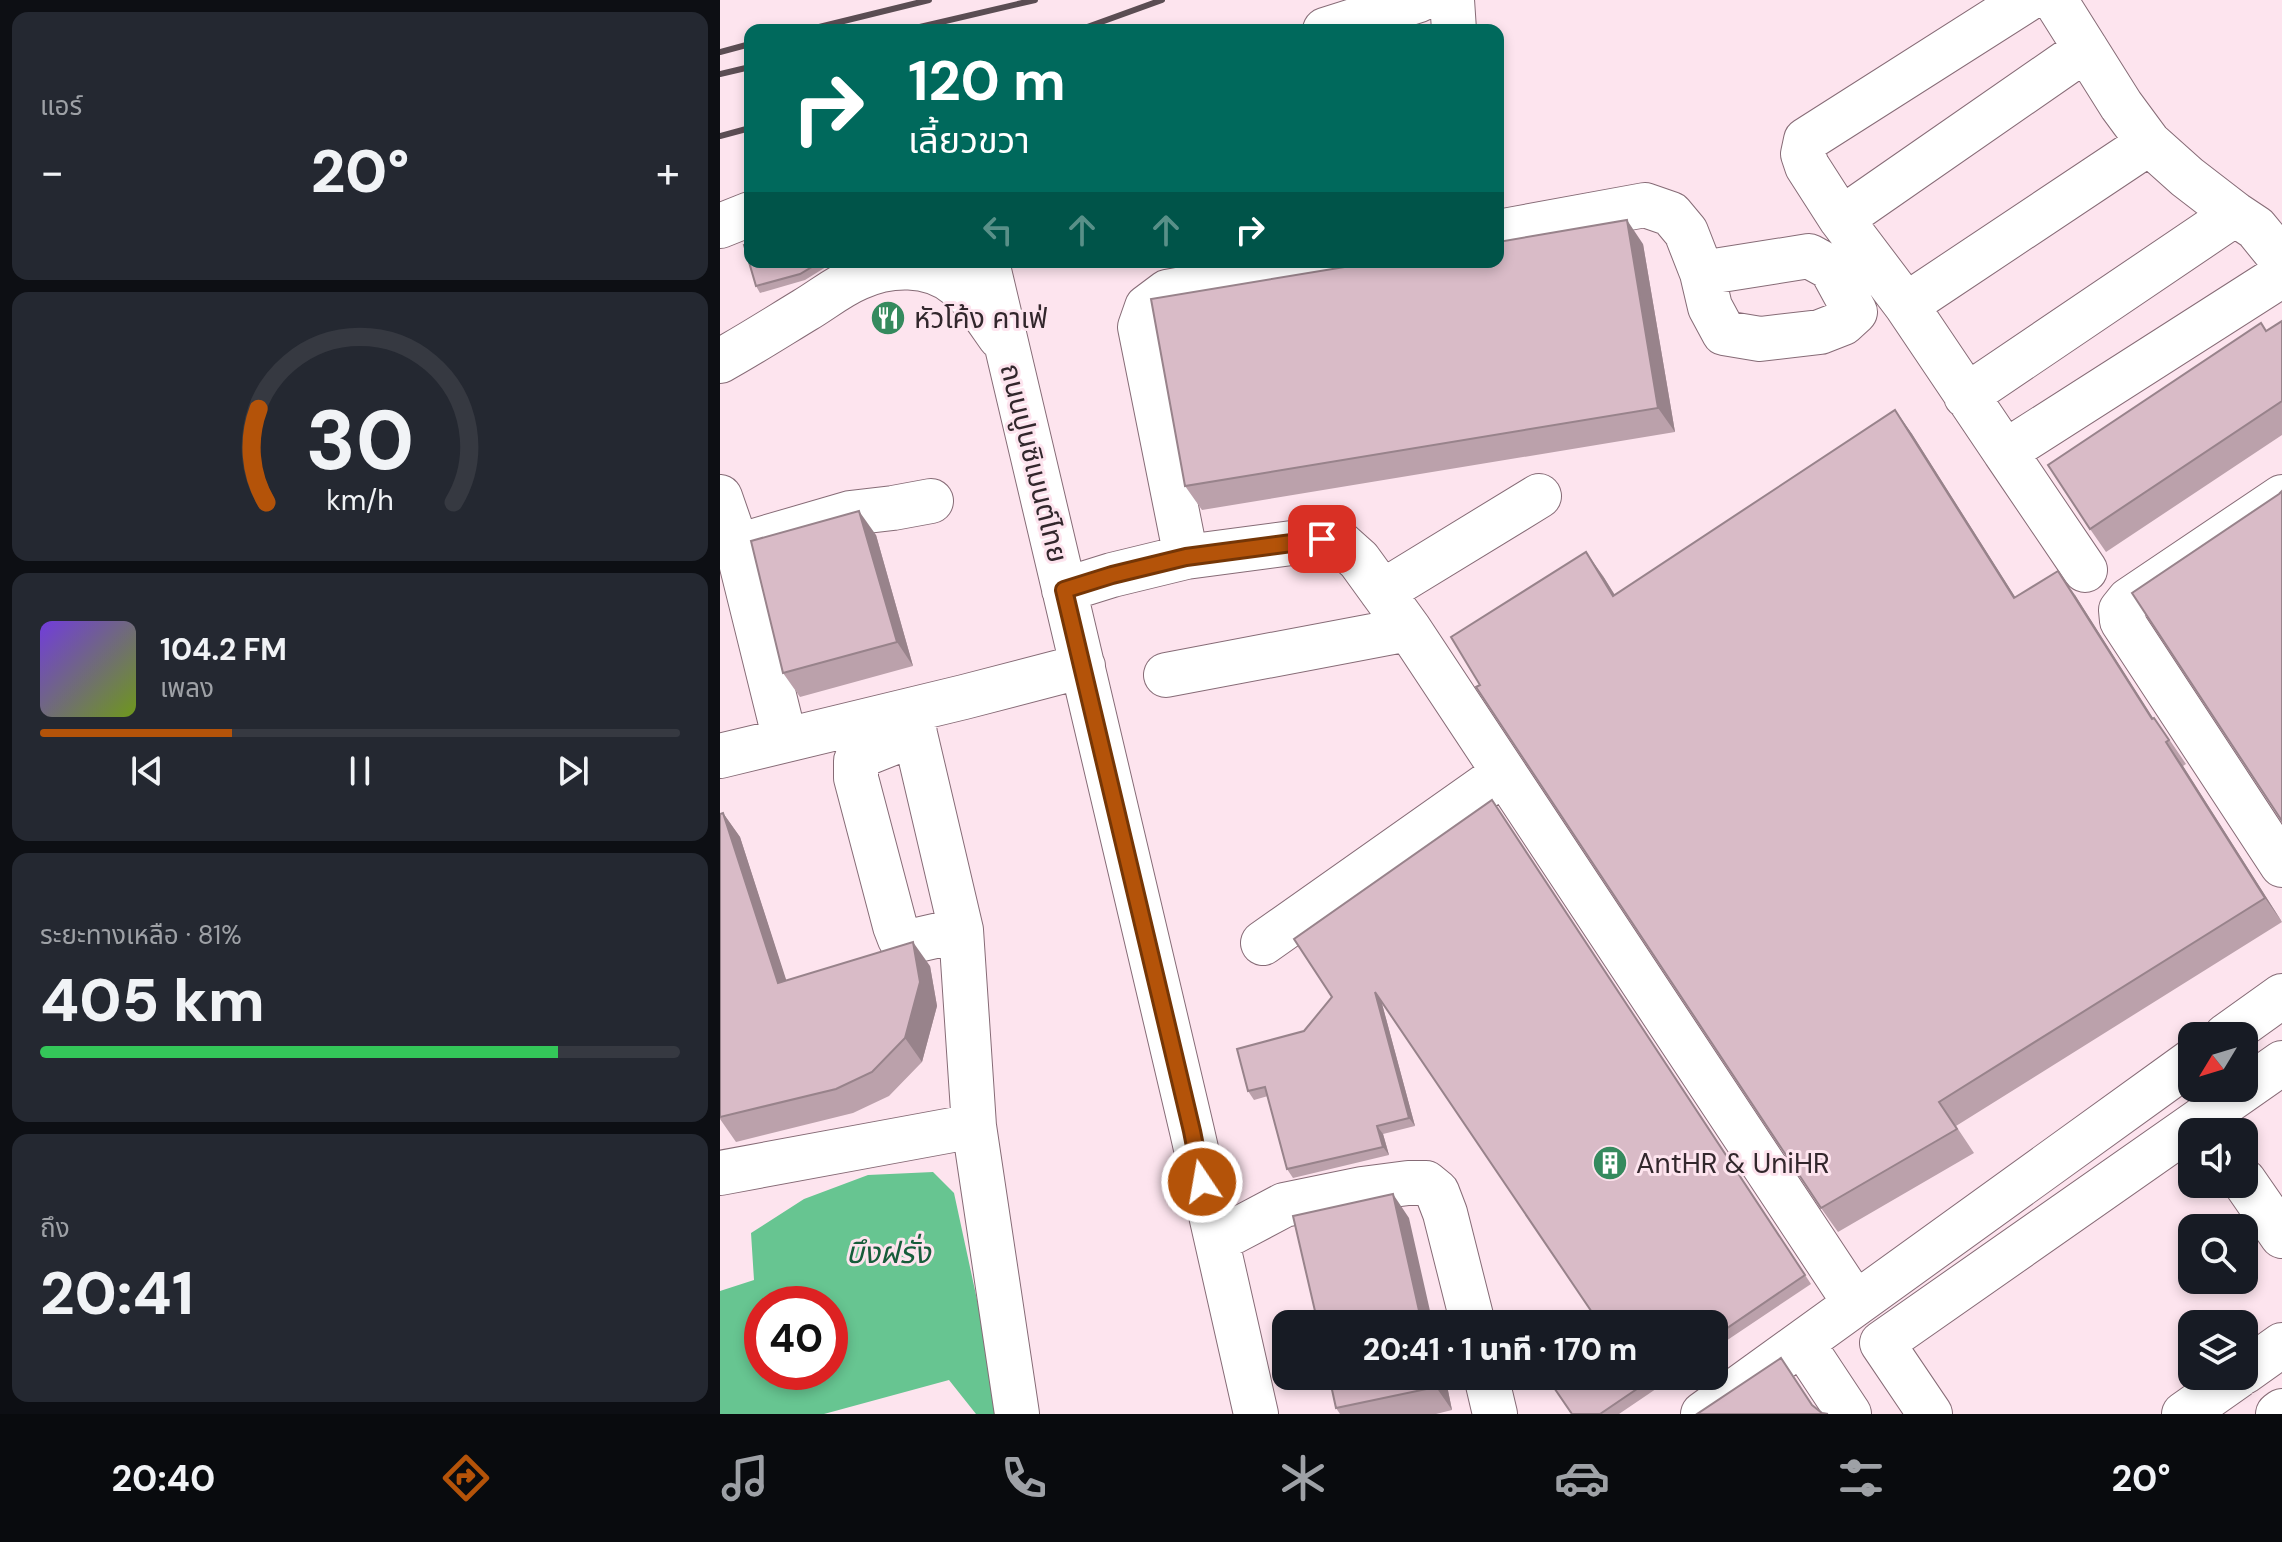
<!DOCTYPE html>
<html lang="th">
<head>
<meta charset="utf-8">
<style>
  body { margin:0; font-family:"DM Sans","Noto Sans Thai",sans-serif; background:#242831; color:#f1f3f6; height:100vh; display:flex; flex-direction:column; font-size:30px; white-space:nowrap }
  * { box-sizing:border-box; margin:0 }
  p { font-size:26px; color:#9ea1a6 }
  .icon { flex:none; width:44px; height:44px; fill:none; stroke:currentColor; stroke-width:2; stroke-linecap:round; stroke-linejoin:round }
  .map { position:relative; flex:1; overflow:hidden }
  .sheet { display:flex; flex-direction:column; gap:12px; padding:12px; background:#0d0f14; width:720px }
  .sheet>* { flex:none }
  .guide { position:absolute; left:24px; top:24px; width:760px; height:244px; border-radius:16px; box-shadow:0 4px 12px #0003; background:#00695c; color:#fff; overflow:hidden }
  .needle { width:52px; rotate:232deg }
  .buttons { position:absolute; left:1458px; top:1022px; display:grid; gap:16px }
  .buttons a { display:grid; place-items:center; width:80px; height:80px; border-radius:16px; background:#171b24; box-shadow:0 4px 12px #0003; font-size:40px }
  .speed { position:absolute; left:24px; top:1286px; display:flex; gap:16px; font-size:40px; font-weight:700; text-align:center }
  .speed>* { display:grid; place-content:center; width:104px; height:104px; border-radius:50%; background:#171b24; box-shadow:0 4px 12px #0003; line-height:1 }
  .speed .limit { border:12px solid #d22; background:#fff; color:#111 }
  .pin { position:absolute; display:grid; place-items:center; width:68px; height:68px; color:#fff; margin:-34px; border-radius:16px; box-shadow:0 4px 12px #0006 }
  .me { position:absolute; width:88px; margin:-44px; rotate:348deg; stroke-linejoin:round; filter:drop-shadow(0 0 6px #0008) }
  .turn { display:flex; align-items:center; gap:28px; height:168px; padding:0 32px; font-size:36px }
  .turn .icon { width:104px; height:104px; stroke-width:2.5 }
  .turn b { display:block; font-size:56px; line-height:68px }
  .lanes { display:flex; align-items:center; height:76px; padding:0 32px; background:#0003; justify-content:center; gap:40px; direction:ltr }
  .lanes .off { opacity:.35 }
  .big { font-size:60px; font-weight:800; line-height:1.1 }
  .sheet .tile { flex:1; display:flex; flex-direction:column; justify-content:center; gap:12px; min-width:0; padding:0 28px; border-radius:16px; background:#242831 }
  .sheet .dial { align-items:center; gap:0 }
  .dial svg { height:208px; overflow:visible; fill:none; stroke:#363941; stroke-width:7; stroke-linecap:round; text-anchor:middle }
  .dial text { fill:#f1f3f6; stroke:none }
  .song { display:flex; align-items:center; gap:24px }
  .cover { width:96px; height:96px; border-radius:12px; background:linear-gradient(135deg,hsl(260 70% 55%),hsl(80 70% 35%)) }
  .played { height:8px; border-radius:4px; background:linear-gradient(90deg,#b45309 30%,#363941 30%) }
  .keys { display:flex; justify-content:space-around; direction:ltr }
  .heat { display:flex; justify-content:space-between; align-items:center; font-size:44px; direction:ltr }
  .charge { height:12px; border-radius:6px; background:linear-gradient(90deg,#34c759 81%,#363941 0) }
  .trip { position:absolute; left:552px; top:1310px; width:456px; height:80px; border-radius:16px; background:#171b24; box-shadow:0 4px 12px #0003; font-weight:800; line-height:80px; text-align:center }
  .dock { display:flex; height:128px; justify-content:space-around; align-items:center; background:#090b0e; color:#9ea1a6 }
  .dock .icon { width:56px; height:56px }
  .dock .selected { color:#b45309 }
  .dock b { font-size:36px; color:#f1f3f6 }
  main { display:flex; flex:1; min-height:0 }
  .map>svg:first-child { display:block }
  .water { fill:#67c591; fill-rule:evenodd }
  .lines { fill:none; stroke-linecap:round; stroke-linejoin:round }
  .minor-casing { stroke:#866b76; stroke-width:46 }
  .minor { stroke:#fff; stroke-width:44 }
  .rail { stroke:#5b4d53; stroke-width:6 }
  .wall { fill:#bba1ab }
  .shaded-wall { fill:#98838b }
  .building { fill:#d9bbc7; stroke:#98838b; stroke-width:2 }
  .route-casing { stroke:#753606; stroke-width:20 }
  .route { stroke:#b45309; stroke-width:14 }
  .labels { text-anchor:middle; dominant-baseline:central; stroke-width:6; stroke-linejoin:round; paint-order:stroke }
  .poi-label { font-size:28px; fill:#32272c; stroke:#fde4ee; text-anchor:start }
  .street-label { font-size:28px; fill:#32272c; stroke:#fde4ee }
  .water-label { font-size:30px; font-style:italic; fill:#165c3a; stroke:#fde4ee }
</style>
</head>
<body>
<main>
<section class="sheet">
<div class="tile"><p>แอร์</p>
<div class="heat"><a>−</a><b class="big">20°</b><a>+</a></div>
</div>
<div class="tile dial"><svg viewBox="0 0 100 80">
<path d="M14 69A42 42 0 1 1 86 69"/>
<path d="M14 69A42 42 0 0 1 11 33" stroke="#b45309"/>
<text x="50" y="56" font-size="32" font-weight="700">30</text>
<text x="50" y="72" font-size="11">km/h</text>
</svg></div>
<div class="tile">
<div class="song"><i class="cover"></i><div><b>104.2 FM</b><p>เพลง</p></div></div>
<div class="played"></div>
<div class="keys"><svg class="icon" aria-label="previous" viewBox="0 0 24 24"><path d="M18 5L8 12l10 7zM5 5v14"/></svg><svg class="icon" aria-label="pause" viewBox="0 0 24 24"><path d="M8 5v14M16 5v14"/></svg><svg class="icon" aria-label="next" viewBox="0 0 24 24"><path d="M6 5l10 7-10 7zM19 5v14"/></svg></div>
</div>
<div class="tile"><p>ระยะทางเหลือ · 81%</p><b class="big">405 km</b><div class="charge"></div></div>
<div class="tile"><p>ถึง</p><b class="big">20:41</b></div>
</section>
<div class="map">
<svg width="1562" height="1414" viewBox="0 0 1562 1414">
  <rect width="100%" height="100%" fill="#fde4ee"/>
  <path class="water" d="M 213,1172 L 234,1193 L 281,1411 L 277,1414 L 256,1414 L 229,1380 L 104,1414 L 0,1414 L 0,1291 L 34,1280 L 31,1233 L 84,1199 L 148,1175 ZM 42,1304 L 110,1304 L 110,1372 L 42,1372 Z"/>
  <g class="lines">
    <g class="minor-casing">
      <path id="minor" d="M 732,0 L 734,30
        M 1306,0 L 1086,140 L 1083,154 L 1087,166 L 1121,219 L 1186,305 L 1285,452 L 1562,275
        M 1335,0 L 1401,105 L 1429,143 L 1467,177 L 1515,214 L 1536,228 L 1562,260
        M 605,30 L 699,0
        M 1121,219 L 1366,49
        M 0,226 L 30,214
        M 778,232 L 925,205 L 951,214 L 966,232 L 982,273 L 990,307 L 1004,333 L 1040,339 L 1100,332 L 1123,323 L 1135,312 L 1111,268 L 1089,256 L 982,273
        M 267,262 L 472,1131 L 536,1414
        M 1186,305 L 1429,143
        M 0,361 C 29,345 57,327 85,310 C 102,300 119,286 138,278 C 169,264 209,262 237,285 C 255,299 267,319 280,337
        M 1246,396 L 1515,214
        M 1285,452 L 1365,570
        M 0,497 L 17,546 L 65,740
        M 1562,497 L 1409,600 L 1401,610 L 1402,621 L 1562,865
        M 14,547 L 130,513 L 173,508 L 211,501
        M 466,557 L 420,327 L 427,307 L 447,292 L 612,262
        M 344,590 L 392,575 L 466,557 L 602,539 L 620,543 L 639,560 L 689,629 L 1135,1303
        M 662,592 L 819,496
        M 446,675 L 689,629
        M 192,710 L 195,734 L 241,930 L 254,1126 L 297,1414
        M 195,734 L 147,753 L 136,761 L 136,778 L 175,926 L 180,939 L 193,941 L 241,930
        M 0,756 L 244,697 L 363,666
        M 543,943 L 784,773
        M 1506,1036 L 1562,996
        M 0,1173 L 254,1126
        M 1524,1181 L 1562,1236
        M 513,1232 L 564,1205 L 642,1189 L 688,1183 L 706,1183 L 717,1192 L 725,1213 L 753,1324
        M 1082,1343 L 1129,1414
        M 1524,1372 L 1562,1345
        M 766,1376 L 775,1414
        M 983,1414 L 1472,1061
        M 1210,1414 L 1162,1343 L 1562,1063
        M 1464,1414 L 1518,1376
        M 1558,1414 L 1562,1411"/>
    </g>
    <use href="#minor" class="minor"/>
    <path class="rail" d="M 87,30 L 209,0
      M 187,30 L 315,0
      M 359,30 L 442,0
      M 0,52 L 30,44
      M 0,74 L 30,67
      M 0,136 L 30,128"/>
  </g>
  <path class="wall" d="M 923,244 L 955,432 L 482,510 L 465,486 Z
    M 30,262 L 114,262 L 85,280 L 40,293 L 36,286 Z
    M 1562,321 L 1562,435 L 1386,552 L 1370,529 L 1547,331 Z
    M 1175,410 L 1192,434 L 1295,597 L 1355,595 L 1433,719 L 1451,742 L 1466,764 L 1463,766 L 1562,922 L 1236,1126 L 1254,1153 L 1118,1232 L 1101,1208 L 883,576 L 895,595 Z
    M 156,535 L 193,666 L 80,697 L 63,673 Z
    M 772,800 L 1091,1284 L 994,1349 L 994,1324 L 661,1000 L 695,1126 L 663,1134 L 669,1155 L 573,1178 L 567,1169 L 548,1096 L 534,1100 L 528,1091 L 584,1031 L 612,997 Z
    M 3,813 L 20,837 L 66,981 L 210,966 L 217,1006 L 202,1062 L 169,1096 L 133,1113 L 16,1142 L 0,1119 L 0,814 Z
    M 609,1376 L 725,1376 L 732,1410 L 716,1414 L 620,1414 L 616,1408 Z
    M 826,1376 L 955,1376 L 899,1414 L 852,1414 Z"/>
  <path class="shaded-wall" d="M 907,220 L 923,244 L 955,432 L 938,408 Z
    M 1175,410 L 1192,434 L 1311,622 L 1294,598 Z
    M 139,511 L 156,535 L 193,666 L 177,642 Z
    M 866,552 L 883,576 L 910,620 L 893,596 Z
    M 1338,571 L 1355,595 L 1449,743 L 1432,719 Z
    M 1446,742 L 1463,766 L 1562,922 L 1545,898 Z
    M 3,813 L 20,837 L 75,1007 L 58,983 Z
    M 193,942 L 210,966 L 217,1006 L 202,1062 L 185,1038 Z
    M 655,992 L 661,1000 L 695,1126 L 689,1118 Z
    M 657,1126 L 663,1134 L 669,1155 L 663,1147 Z
    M 673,1194 L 689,1218 L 713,1324 L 702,1324 Z
    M 713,1376 L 725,1376 L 732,1410 L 716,1387 Z"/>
  <path class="building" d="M 907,220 L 938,408 L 465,486 L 431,299 L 655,262 L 778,262 L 778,242 Z
    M 30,243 L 30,262 L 100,262 L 80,274 L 36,286 L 24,245 Z
    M 1562,321 L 1562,401 L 1370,529 L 1328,465 L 1541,323 L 1546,331 Z
    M 1175,410 L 1294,598 L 1338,571 L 1432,719 L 1434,718 L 1449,740 L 1446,742 L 1545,898 L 1219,1102 L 1237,1129 L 1101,1208 L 756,687 L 760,685 L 731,637 L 866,552 L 893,596 Z
    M 1562,491 L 1562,821 L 1412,593 L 1559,494 Z
    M 139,511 L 177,642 L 63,673 L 31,541 Z
    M 772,800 L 1085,1275 L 994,1337 L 994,1324 L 880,1324 L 655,992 L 689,1118 L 657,1126 L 663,1147 L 567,1169 L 545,1087 L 528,1091 L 517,1049 L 584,1031 L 612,997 L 574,939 Z
    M 3,813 L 58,983 L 193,942 L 200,982 L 185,1038 L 152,1072 L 116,1089 L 0,1117 L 0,814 Z
    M 673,1194 L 702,1324 L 598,1324 L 573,1216 Z
    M 1061,1358 L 1092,1405 L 1102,1413 L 1108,1414 L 977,1414 Z
    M 609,1376 L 713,1376 L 716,1387 L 616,1408 Z
    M 826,1376 L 936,1376 L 880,1414 L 852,1414 Z"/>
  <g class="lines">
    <g class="route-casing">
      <path id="route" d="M 482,1182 L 472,1131 L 344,590 L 392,575 L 466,557 L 602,539"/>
    </g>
    <use href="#route" class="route"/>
  </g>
  <defs>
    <g id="restaurant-disc" transform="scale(1.8)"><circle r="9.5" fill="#358a5e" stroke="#fde4ee"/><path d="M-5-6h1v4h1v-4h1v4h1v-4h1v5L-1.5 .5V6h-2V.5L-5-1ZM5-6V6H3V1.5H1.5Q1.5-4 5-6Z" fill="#fff"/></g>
    <g id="building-disc" transform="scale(1.8)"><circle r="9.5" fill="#358a5e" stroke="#fde4ee"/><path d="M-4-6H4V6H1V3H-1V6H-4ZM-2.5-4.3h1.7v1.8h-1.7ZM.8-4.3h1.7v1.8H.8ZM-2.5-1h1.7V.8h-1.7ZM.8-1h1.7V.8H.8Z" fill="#fff"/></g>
  </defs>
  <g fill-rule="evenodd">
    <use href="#restaurant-disc" x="168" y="318"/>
    <use href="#building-disc" x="890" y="1163"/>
  </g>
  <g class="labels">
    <g class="poi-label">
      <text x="194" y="318">หัวโค้ง คาเฟ่</text>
      <text x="916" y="1163">AntHR &amp; UniHR</text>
    </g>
    <g class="street-label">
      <text transform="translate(314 463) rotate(76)">ถนนปูนซิเมนต์ไทย</text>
    </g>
    <g class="water-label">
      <text x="168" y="1252">บึงฝรั่ง</text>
    </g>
  </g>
</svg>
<div class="buttons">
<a><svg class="needle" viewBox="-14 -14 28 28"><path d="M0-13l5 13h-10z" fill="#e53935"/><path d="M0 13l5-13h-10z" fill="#9ea1a6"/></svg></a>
<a><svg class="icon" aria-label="sound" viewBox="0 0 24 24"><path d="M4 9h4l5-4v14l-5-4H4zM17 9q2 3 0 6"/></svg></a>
<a><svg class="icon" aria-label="search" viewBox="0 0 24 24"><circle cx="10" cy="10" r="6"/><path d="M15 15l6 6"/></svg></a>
<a><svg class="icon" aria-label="layers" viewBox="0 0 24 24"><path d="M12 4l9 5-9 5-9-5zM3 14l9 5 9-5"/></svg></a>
</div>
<div class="speed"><div class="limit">40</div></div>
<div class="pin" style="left:602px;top:539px;background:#d93025"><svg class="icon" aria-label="arrive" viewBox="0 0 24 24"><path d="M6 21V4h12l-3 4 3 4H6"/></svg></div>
<svg class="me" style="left:482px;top:1182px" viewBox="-20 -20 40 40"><circle r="17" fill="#b45309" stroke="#fff" stroke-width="3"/><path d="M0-11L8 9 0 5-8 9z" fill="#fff"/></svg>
<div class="trip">20:41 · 1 นาที · 170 m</div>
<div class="guide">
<div class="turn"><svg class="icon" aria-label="right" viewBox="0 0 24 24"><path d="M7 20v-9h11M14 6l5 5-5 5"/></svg><div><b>120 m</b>เลี้ยวขวา</div></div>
<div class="lanes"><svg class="icon off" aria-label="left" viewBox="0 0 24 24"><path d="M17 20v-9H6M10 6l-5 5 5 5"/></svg><svg class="icon off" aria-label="ahead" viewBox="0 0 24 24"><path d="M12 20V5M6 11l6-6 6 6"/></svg><svg class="icon off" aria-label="ahead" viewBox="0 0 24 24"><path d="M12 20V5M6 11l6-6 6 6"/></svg><svg class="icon" aria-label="right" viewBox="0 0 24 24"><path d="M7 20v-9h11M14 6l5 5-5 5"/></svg></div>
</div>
</div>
</main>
<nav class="dock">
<b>20:40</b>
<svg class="icon selected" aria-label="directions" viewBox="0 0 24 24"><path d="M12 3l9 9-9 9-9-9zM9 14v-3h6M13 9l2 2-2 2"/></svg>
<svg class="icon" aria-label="music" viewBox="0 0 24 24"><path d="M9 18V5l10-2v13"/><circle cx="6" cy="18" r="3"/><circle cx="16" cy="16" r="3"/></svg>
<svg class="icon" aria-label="phone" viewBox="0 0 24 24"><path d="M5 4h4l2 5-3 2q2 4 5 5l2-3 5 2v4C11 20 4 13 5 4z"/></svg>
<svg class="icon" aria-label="climate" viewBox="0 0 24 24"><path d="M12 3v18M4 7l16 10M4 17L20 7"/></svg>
<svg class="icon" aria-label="car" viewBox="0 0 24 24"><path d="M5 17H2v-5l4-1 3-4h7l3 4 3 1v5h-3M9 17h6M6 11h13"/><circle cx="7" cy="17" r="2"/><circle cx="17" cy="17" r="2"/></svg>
<svg class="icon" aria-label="filters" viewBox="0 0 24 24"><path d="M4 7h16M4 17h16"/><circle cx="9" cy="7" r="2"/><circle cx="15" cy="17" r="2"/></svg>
<b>20°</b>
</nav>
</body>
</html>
